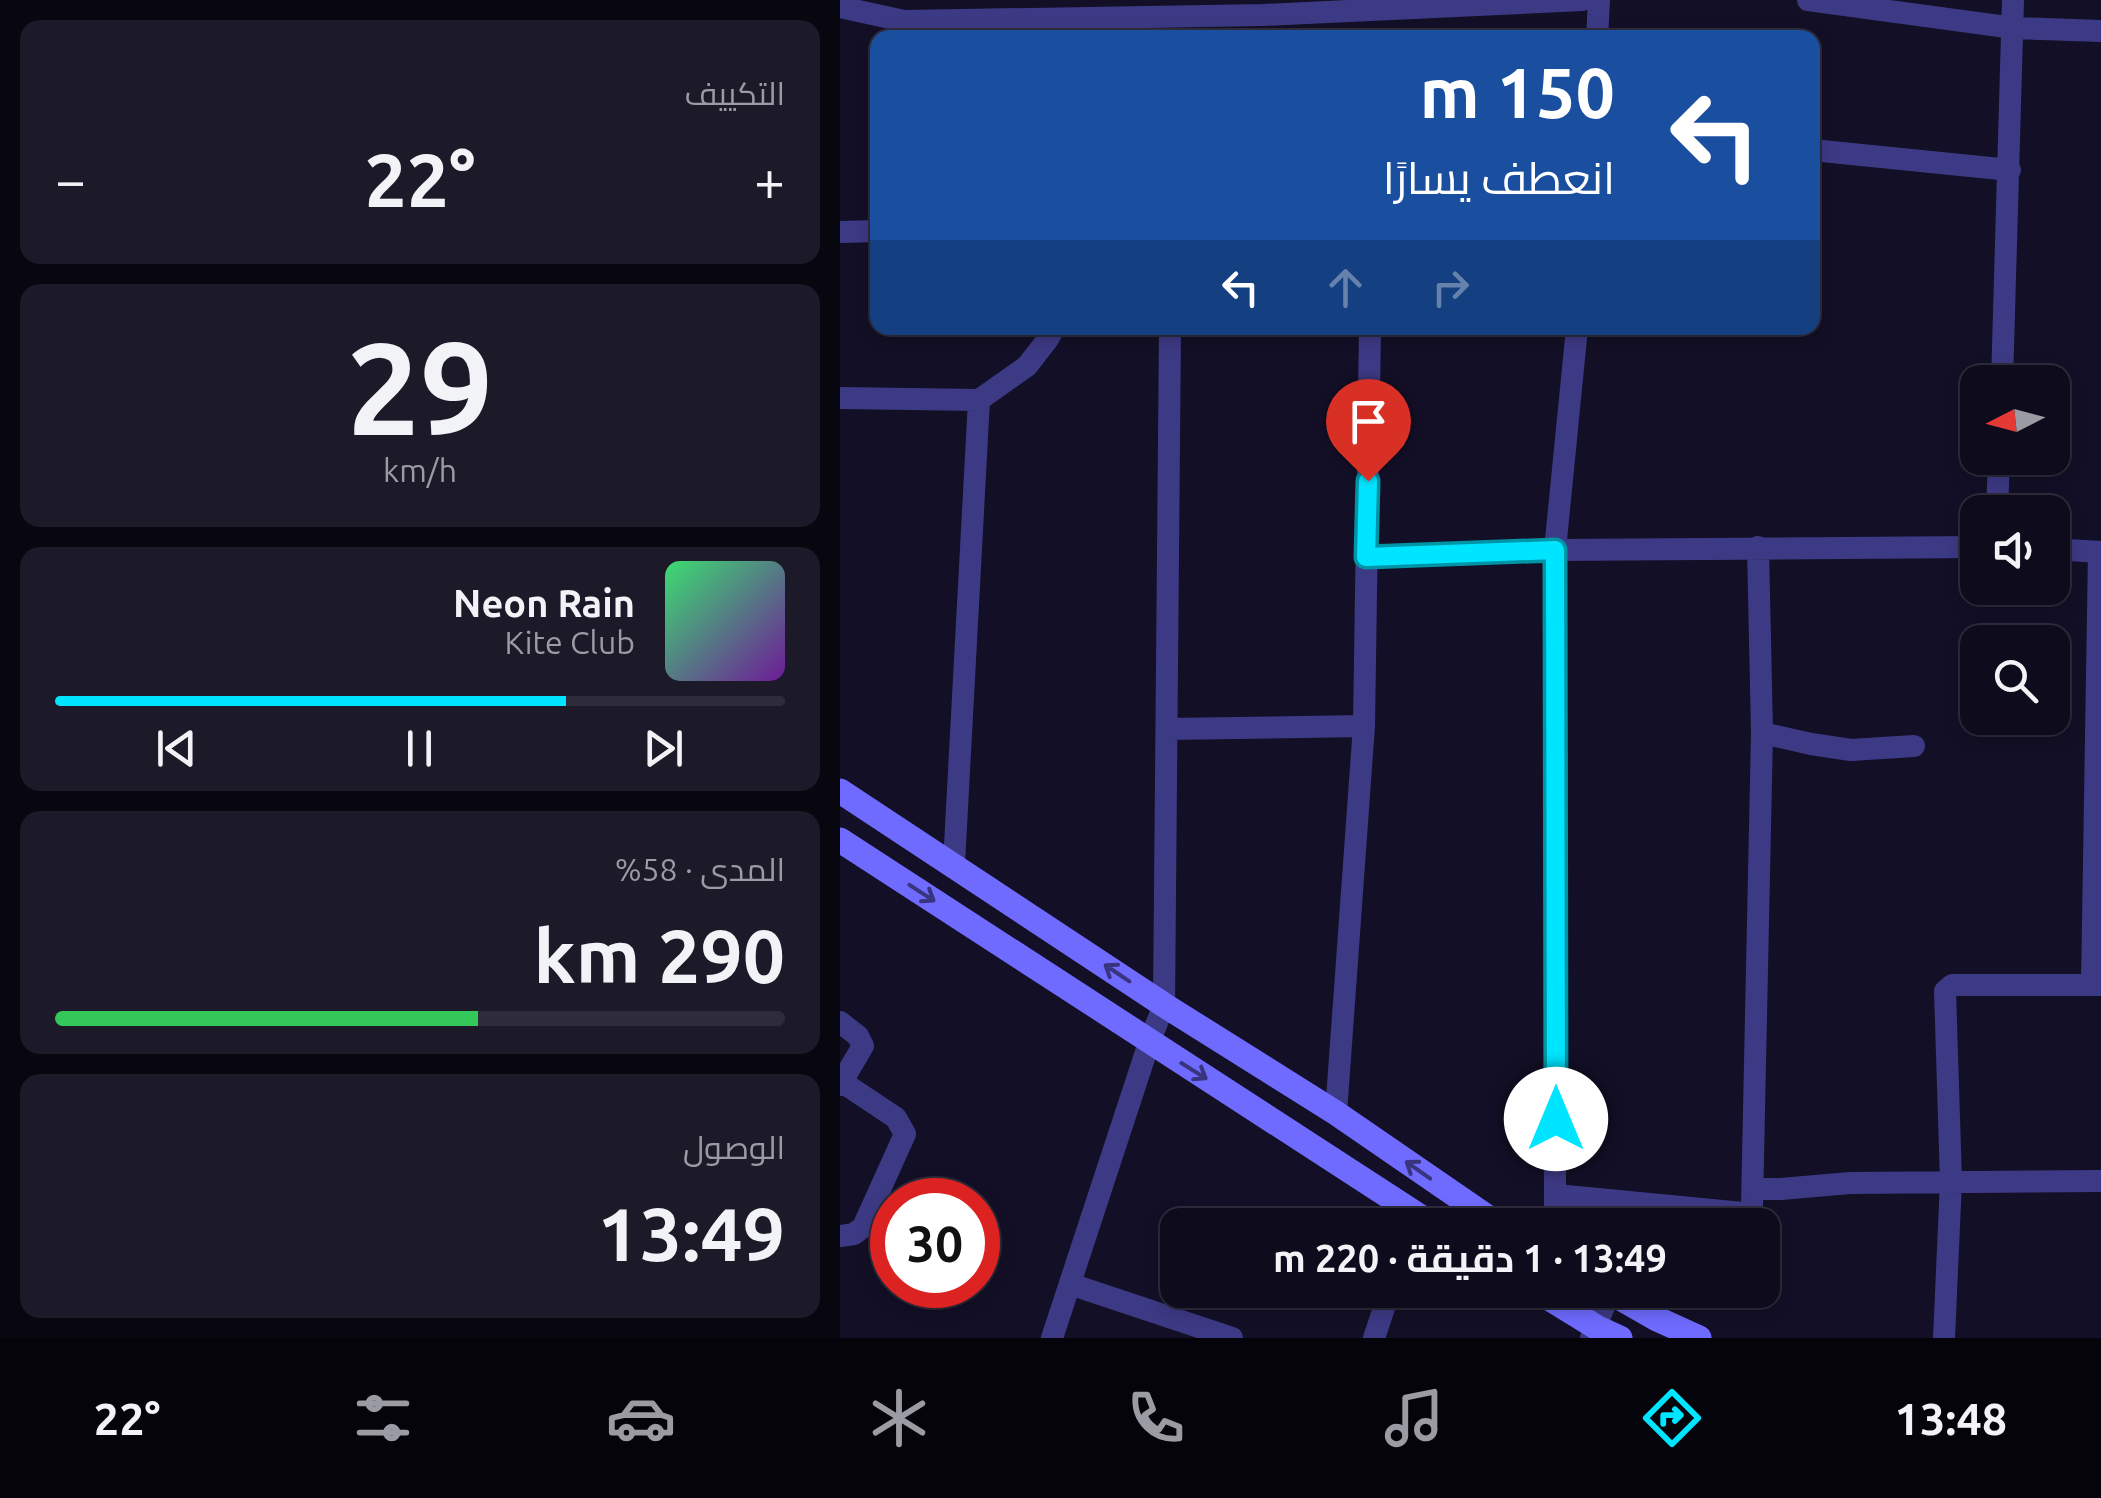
<!DOCTYPE html>
<html lang="ar">
<head>
<meta charset="utf-8">
<style>
  body { margin:0; font-family:Ubuntu,Cairo,sans-serif; background:#1c1929; color:#f1f3f6; direction:rtl; height:100vh; display:flex; flex-direction:column; font-size:38px; white-space:nowrap }
  * { box-sizing:border-box; margin:0 }
  p { font-size:32px; color:#9b9ba3 }
  .icon { flex:none; width:55px; height:55px; fill:none; stroke:currentColor; stroke-width:2; stroke-linecap:round; stroke-linejoin:round }
  .map { position:relative; flex:1; overflow:hidden; direction:ltr }
  .sheet { display:flex; flex-direction:column; gap:20px; padding:20px; background:#08060f; width:840px }
  .sheet>* { flex:none }
  .top-card { position:absolute; left:30px; top:30px; width:950px; height:305px; border-radius:20px; box-shadow:0 5px 15px #0003,0 0 0 2px #2e2b3b; direction:rtl; background:#1a4fa0; color:#fff; overflow:hidden }
  .needle { width:65px; rotate:264deg }
  .fabs { position:absolute; left:1120px; top:365px; display:grid; gap:20px }
  .fabs a { display:grid; place-items:center; width:110px; height:110px; border-radius:20px; background:#0e0b1c; box-shadow:0 5px 15px #0003,0 0 0 2px #2e2b3b; font-size:50px }
  .speed { position:absolute; left:30px; top:1178px; display:flex; gap:20px; font-size:50px; font-weight:700; text-align:center }
  .speed>* { display:grid; place-content:center; width:130px; height:130px; border-radius:50%; background:#0e0b1c; box-shadow:0 5px 15px #0003,0 0 0 2px #2e2b3b; line-height:1 }
  .speed .limit { border:15px solid #d22; background:#fff; color:#111 }
  .pin { position:absolute; display:grid; place-items:center; width:85px; height:85px; color:#fff; margin:-102px -42px; border-radius:50% 50% 50% 0; rotate:-45deg; box-shadow:0 0 10px #0007 }
  .pin .icon { rotate:45deg }
  .me { position:absolute; width:110px; margin:-55px; rotate:0deg; stroke-linejoin:round; filter:drop-shadow(0 0 8px #0008) }
  .turn { display:flex; align-items:center; gap:35px; height:210px; padding:0 40px; font-size:45px }
  .turn .icon { width:130px; height:130px; stroke-width:2.5 }
  .turn b { display:block; font-size:70px; line-height:85px }
  .lanes { display:flex; align-items:center; height:95px; padding:0 40px; background:#0003; justify-content:center; gap:50px; direction:ltr }
  .lanes .off { opacity:.35 }
  .big { font-size:75px; font-weight:700; line-height:1.1 }
  .sheet .card { flex:1; display:flex; flex-direction:column; justify-content:center; gap:15px; min-width:0; padding:0 35px; border-radius:20px; background:#1c1929 }
  .sheet .dial { align-items:center; gap:0 }
  .dial b { font-size:130px; line-height:1 }
  .song { display:flex; align-items:center; gap:30px }
  .cover { width:120px; height:120px; border-radius:15px; background:linear-gradient(135deg,hsl(140 70% 55%),hsl(280 70% 35%)) }
  .played { height:10px; border-radius:5px; background:linear-gradient(90deg,#00e5ff 70%,#2e2b3b 70%) }
  .keys { display:flex; justify-content:space-around; direction:ltr }
  .heat { display:flex; justify-content:space-between; align-items:center; font-size:55px; direction:ltr }
  .charge { height:15px; border-radius:8px; background:linear-gradient(90deg,#34c759 58%,#2e2b3b 0) }
  .trip { position:absolute; left:320px; top:1208px; width:620px; height:100px; border-radius:20px; background:#0e0b1c; box-shadow:0 5px 15px #0003,0 0 0 2px #2e2b3b; font-weight:700; line-height:100px; text-align:center; direction:rtl }
  .tabs { display:flex; height:160px; justify-content:space-around; align-items:center; background:#06040b; color:#9b9ba3 }
  .tabs .icon { width:70px; height:70px }
  .tabs .selected { color:#00e5ff }
  .tabs b { font-size:45px; color:#f1f3f6 }
  main { display:flex; flex:1; min-height:0 }
  .map>svg:first-child { display:block }
  .lines { fill:none; stroke-linecap:round; stroke-linejoin:round }
  .minor { stroke:#3d3a85; stroke-width:22 }
  .secondary { stroke:#6f6bff; stroke-width:25 }
  .oneway { stroke:#38347d }
  .route-casing { stroke:#0095a6; stroke-width:25 }
  .route { stroke:#00e5ff; stroke-width:18 }
</style>
</head>
<body>
<main>
<div class="map">
<svg width="1261" height="1338" viewBox="0 0 1261 1338">
  <rect width="100%" height="100%" fill="#130f26"/>
  <g class="lines">
    <path class="minor" d="M 968,0 L 1174,28 L 1261,31
      M 0,7 L 64,21 L 423,15 L 742,0
      M 757,38 L 759,0
      M 972,150 L 1170,170
      M 0,232 L 38,231
      M 1162,382 L 1173,0
      M 0,398 L 139,400 L 187,366 L 208,339 L 214,328
      M 1157,512 L 1159,458
      M 1212,549 L 1261,552
      M 527,557 L 715,550 L 1138,547
      M 327,729 L 524,726
      M 922,733 L 971,744 L 1011,750 L 1074,746
      M 114,864 L 139,400
      M 1252,985 L 1259,552
      M 0,1022 L 18,1036 L 23,1046 L 0,1085
      M 496,1113 L 524,726 L 530,328
      M 913,1189 L 941,1189 L 1010,1183 L 1261,1181
      M 716,1195 L 903,1213 L 908,1211 L 912,1205 L 922,733 L 918,547
      M 715,1225 L 715,550 L 737,328
      M 0,1236 L 14,1234 L 23,1227 L 65,1134 L 56,1118 L 2,1082
      M 230,1284 L 392,1338
      M 212,1338 L 309,1043 L 324,1005 L 330,328
      M 534,1338 L 550,1290
      M 751,1338 L 770,1292
      M 1104,1338 L 1111,1181 L 1105,991 L 1112,985 L 1261,985"/>
    <path class="secondary" d="M 0,791 L 324,1005 L 496,1113 L 659,1225
      M 0,840 L 593,1225
      M 696,1290 L 756,1327 L 780,1338
      M 766,1290 L 815,1318 L 859,1338"/>
  </g>
  <defs><path id="oneway-shaft" d="M-6 0H5M1.5-3L5.5 0L1.5 3" fill="none" stroke-width="1.6" stroke-linecap="round" stroke-linejoin="round" transform="scale(2.5)"/></defs>
  <g class="oneway">
    <use href="#oneway-shaft" transform="translate(82 893) rotate(33)"/>
    <use href="#oneway-shaft" transform="translate(277 973) rotate(-146)"/>
    <use href="#oneway-shaft" transform="translate(354 1071) rotate(32)"/>
    <use href="#oneway-shaft" transform="translate(578 1170) rotate(-145)"/>
  </g>
  <g class="lines">
    <g class="route-casing">
      <path id="route" d="M 528,481 L 526,557 L 715,550 L 716,1119"/>
    </g>
    <use href="#route" class="route"/>
  </g>
</svg>
<div class="fabs">
<a><svg class="needle" viewBox="-14 -14 28 28"><path d="M0-13l5 13h-10z" fill="#e53935"/><path d="M0 13l5-13h-10z" fill="#9b9ba3"/></svg></a>
<a><svg class="icon" aria-label="sound" viewBox="0 0 24 24"><path d="M4 9h4l5-4v14l-5-4H4zM17 9q2 3 0 6"/></svg></a>
<a><svg class="icon" aria-label="search" viewBox="0 0 24 24"><circle cx="10" cy="10" r="6"/><path d="M15 15l6 6"/></svg></a>
</div>
<div class="speed"><div class="limit">30</div></div>
<div class="pin" style="left:528px;top:481px;background:#d93025"><svg class="icon" aria-label="arrive" viewBox="0 0 24 24"><path d="M6 21V4h12l-3 4 3 4H6"/></svg></div>
<svg class="me" style="left:716px;top:1119px" viewBox="-20 -20 40 40"><circle r="19" fill="#fff"/><path d="M0-13L10 11 0 6-10 11z" fill="#00e5ff"/></svg>
<div class="trip">13:49 · 1 دقيقة · 220 m</div>
<div class="top-card">
<div class="turn"><svg class="icon" aria-label="left" viewBox="0 0 24 24"><path d="M17 20v-9H6M10 6l-5 5 5 5"/></svg><div><b>150 m</b>انعطف يسارًا</div></div>
<div class="lanes"><svg class="icon" aria-label="left" viewBox="0 0 24 24"><path d="M17 20v-9H6M10 6l-5 5 5 5"/></svg><svg class="icon off" aria-label="ahead" viewBox="0 0 24 24"><path d="M12 20V5M6 11l6-6 6 6"/></svg><svg class="icon off" aria-label="right" viewBox="0 0 24 24"><path d="M7 20v-9h11M14 6l5 5-5 5"/></svg></div>
</div>
</div>
<section class="sheet">
<div class="card"><p>التكييف</p>
<div class="heat"><a>−</a><b class="big">22°</b><a>+</a></div>
</div>
<div class="card dial"><b>29</b><p>km/h</p></div>
<div class="card">
<div class="song"><i class="cover"></i><div><b>Neon Rain</b><p>Kite Club</p></div></div>
<div class="played"></div>
<div class="keys"><svg class="icon" aria-label="previous" viewBox="0 0 24 24"><path d="M18 5L8 12l10 7zM5 5v14"/></svg><svg class="icon" aria-label="pause" viewBox="0 0 24 24"><path d="M8 5v14M16 5v14"/></svg><svg class="icon" aria-label="next" viewBox="0 0 24 24"><path d="M6 5l10 7-10 7zM19 5v14"/></svg></div>
</div>
<div class="card"><p>المدى · 58%</p><b class="big">290 km</b><div class="charge"></div></div>
<div class="card"><p>الوصول</p><b class="big">13:49</b></div>
</section>
</main>
<nav class="tabs">
<b>13:48</b>
<svg class="icon selected" aria-label="directions" viewBox="0 0 24 24"><path d="M12 3l9 9-9 9-9-9zM9 14v-3h6M13 9l2 2-2 2"/></svg>
<svg class="icon" aria-label="music" viewBox="0 0 24 24"><path d="M9 18V5l10-2v13"/><circle cx="6" cy="18" r="3"/><circle cx="16" cy="16" r="3"/></svg>
<svg class="icon" aria-label="phone" viewBox="0 0 24 24"><path d="M5 4h4l2 5-3 2q2 4 5 5l2-3 5 2v4C11 20 4 13 5 4z"/></svg>
<svg class="icon" aria-label="climate" viewBox="0 0 24 24"><path d="M12 3v18M4 7l16 10M4 17L20 7"/></svg>
<svg class="icon" aria-label="car" viewBox="0 0 24 24"><path d="M5 17H2v-5l4-1 3-4h7l3 4 3 1v5h-3M9 17h6M6 11h13"/><circle cx="7" cy="17" r="2"/><circle cx="17" cy="17" r="2"/></svg>
<svg class="icon" aria-label="filters" viewBox="0 0 24 24"><path d="M4 7h16M4 17h16"/><circle cx="9" cy="7" r="2"/><circle cx="15" cy="17" r="2"/></svg>
<b>22°</b>
</nav>
</body>
</html>
